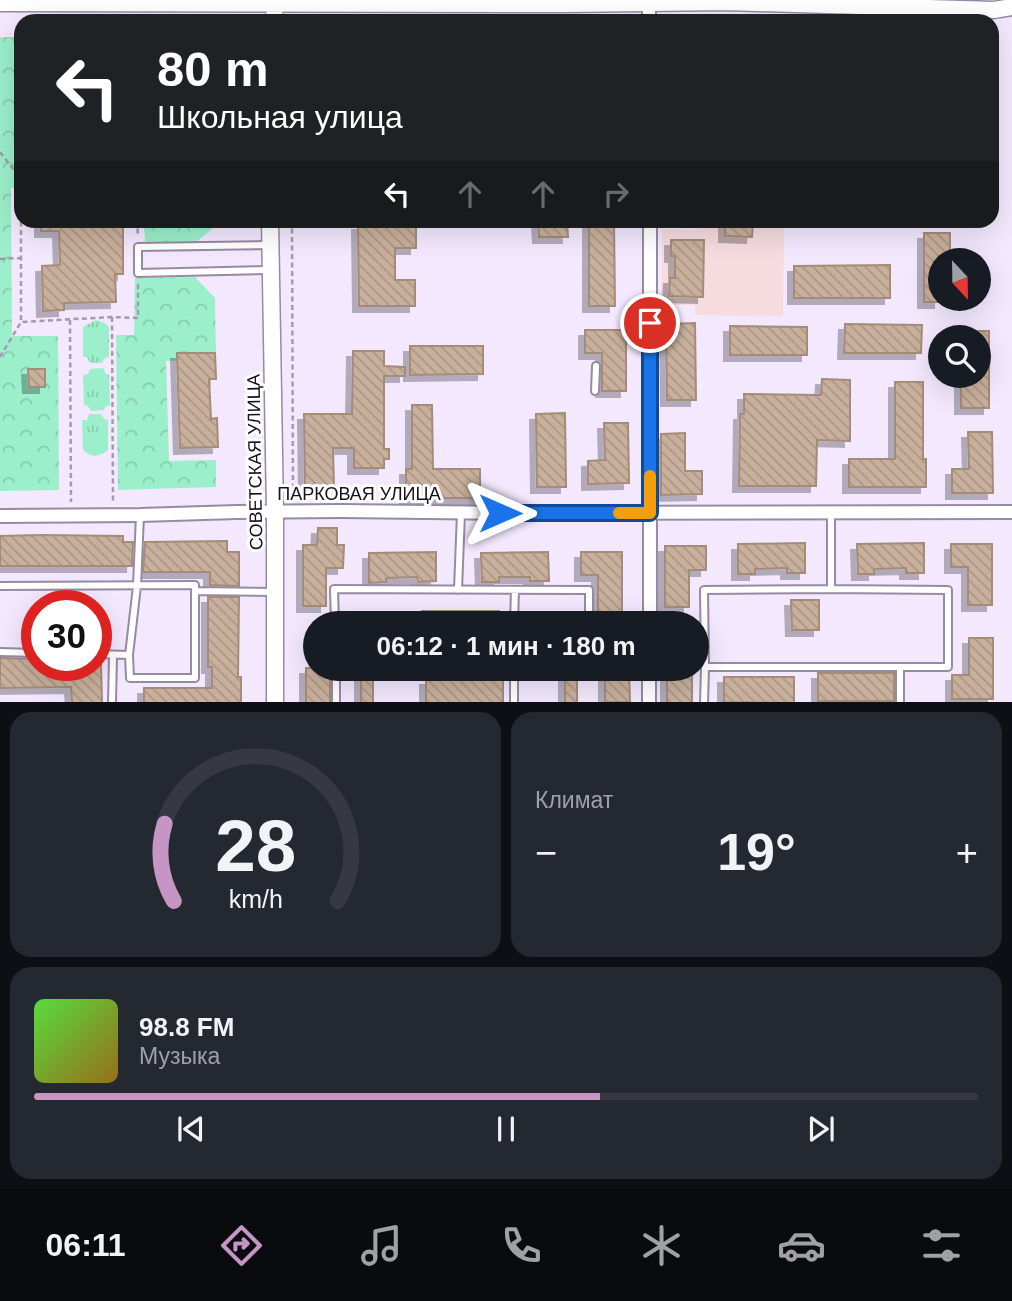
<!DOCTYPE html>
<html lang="ru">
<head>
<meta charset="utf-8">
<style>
  body { margin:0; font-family:Arial,sans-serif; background:#242831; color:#f1f3f6; height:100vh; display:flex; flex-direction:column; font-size:26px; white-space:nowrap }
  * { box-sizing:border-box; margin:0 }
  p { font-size:23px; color:#9ea1a6 }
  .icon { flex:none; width:38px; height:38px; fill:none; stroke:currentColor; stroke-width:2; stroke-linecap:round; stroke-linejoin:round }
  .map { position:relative; height:702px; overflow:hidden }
  .details { display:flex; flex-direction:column; gap:10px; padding:10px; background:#0d0f14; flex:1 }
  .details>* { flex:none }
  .guide { position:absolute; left:14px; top:14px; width:985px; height:214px; border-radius:21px; box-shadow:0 7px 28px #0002; background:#202124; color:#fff; overflow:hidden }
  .needle { width:46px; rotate:158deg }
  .fabs { position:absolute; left:928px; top:248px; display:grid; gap:14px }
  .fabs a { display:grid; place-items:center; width:63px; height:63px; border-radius:50%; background:#171b24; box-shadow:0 7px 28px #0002; font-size:35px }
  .speed { position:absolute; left:21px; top:590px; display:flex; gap:14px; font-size:35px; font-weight:700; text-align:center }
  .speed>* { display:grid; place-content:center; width:91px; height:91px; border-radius:50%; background:#171b24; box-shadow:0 7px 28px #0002; line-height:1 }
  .speed .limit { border:10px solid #d22; background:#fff; color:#111 }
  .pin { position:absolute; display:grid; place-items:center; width:60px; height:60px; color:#fff; margin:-30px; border:4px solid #fff; border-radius:50%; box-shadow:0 2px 7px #0007 }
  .me { position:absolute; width:77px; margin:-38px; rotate:90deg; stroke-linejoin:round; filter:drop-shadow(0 0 5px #0008) }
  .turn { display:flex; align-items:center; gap:24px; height:147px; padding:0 28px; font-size:32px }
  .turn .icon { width:91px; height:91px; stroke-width:2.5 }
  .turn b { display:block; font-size:49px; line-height:60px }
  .lanes { display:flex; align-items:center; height:66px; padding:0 28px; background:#0003; justify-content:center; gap:35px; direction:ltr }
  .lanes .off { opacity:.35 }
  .big { font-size:52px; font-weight:700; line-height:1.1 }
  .details .widget { flex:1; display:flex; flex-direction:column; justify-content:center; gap:10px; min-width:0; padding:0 24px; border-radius:21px; background:#242831 }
  .details .dial { align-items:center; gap:0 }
  .dial svg { height:182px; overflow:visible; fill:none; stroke:#363941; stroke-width:7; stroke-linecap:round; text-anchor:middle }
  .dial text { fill:#f1f3f6; stroke:none }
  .song { display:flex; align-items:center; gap:21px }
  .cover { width:84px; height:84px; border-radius:10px; background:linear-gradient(135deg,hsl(110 70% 55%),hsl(40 70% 35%)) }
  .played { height:7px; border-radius:4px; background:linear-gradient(90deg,#c595c3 60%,#363941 60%) }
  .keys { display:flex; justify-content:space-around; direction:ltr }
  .heat { display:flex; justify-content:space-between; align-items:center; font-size:38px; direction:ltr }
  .details .tiles { flex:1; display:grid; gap:10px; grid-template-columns:1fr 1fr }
  .widget:last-child { grid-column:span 2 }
  .trip { position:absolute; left:303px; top:611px; width:406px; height:70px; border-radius:35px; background:#171b24; box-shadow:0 7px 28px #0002; font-weight:700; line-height:70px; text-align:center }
  .tab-bar { display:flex; height:112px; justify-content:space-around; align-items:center; background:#090b0e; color:#9ea1a6 }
  .tab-bar .icon { width:49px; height:49px }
  .tab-bar .selected { color:#c595c3 }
  .tab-bar b { font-size:32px; color:#f1f3f6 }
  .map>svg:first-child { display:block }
  .education { fill:#f6dbdf }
  .grass { fill:url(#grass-tufts) }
  .forest { fill:url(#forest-crowns) }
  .building { fill:url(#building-back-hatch); stroke:#a38c78; stroke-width:2; filter:url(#shadow) }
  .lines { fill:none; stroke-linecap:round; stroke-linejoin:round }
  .lane-casing { stroke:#978aa3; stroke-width:10 }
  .street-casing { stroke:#978aa3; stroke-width:16 }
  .secondary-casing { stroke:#978aa3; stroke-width:19 }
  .path { stroke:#a39aab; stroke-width:2.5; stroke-dasharray:5 3.5; stroke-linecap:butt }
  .lane { stroke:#fff; stroke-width:6 }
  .street { stroke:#fff; stroke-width:12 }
  .secondary { stroke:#fff; stroke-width:16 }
  .route-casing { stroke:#114b97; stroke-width:18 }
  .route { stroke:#1a73e8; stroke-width:12 }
  .slow { stroke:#f59e0b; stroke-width:12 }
  .labels { text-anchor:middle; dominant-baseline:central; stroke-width:6; stroke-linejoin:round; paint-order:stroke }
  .street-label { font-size:18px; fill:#151019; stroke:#fff }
</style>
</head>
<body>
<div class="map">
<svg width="1012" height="703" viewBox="0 0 1012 703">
  <defs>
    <pattern id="grass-tufts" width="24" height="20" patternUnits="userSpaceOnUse" patternTransform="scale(1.75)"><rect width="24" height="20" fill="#9befca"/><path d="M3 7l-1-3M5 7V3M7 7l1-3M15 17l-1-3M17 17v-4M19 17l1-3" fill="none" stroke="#85ccad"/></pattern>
    <pattern id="forest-crowns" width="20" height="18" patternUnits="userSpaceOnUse" patternTransform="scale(1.75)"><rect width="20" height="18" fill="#9befca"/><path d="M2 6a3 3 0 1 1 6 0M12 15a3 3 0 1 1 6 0" fill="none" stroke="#85ccad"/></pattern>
    <pattern id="building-back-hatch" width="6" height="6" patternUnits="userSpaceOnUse" patternTransform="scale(1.75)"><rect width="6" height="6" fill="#c8b09c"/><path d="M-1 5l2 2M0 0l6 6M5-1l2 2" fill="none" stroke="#ab9686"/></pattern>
    <filter id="shadow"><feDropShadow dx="-6" dy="6" stdDeviation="0" flood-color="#0004"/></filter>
  </defs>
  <rect width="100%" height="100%" fill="#f3e8fe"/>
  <path class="education" d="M 698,221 L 784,221 L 783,316 L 695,315 L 695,305 L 661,305 L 662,229 L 698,230 Z"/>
  <path class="grass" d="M 96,320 L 105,323 L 109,328 L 109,357 L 105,358 L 102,363 L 90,363 L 87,357 L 83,357 L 83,327 Z
    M 103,368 L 106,374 L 109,375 L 110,405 L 105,407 L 104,410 L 91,411 L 88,406 L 84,405 L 83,375 L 88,374 L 90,369 Z
    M 89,414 L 101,414 L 104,419 L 108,420 L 108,450 C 99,457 91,458 83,450 L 82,420 L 87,420 Z"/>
  <path class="forest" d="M 0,37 L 21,37 L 21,187 L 11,188 L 12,336 L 58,336 L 59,490 L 0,491 Z
    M 218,221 L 218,224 L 196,242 L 145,242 L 144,221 Z
    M 195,277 L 215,298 L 216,359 L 166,361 L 169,461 L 216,460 L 216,487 L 118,490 L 116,335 L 134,335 L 135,278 Z"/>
  <path class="building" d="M 41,220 L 116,220 L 116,222 L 123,222 L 123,274 L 115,274 L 116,302 L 64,303 L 64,310 L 43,311 L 42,266 L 60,265 L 59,231 L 41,231 Z
    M 538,220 L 567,220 L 568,237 L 539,237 Z
    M 589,220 L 614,220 L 615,306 L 589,306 Z
    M 725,222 L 753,222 L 752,237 L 725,236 Z
    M 416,223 L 416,248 L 395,248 L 395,280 L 415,280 L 415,306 L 359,306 L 358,224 Z
    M 924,233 L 950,233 L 950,261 L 940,261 L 940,302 L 924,302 Z
    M 671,240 L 704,240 L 703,297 L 669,296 L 670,278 L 675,278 L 675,256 L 671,256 Z
    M 890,265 L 890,298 L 794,298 L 794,266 Z
    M 695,323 L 696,400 L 667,400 L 666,324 Z
    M 845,324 L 922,325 L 921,353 L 844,353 Z
    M 730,326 L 807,327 L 807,355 L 730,355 Z
    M 585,330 L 626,330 L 626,391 L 602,391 L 602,353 L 585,353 Z
    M 978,331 L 989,331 L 989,408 L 961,408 L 961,376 L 978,376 Z
    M 410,346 L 483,346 L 483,374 L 410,375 Z
    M 353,351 L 384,351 L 384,366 L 405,367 L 405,376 L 384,376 L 384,449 L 389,449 L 389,459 L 384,459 L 384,468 L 354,468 L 354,448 L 333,448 L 334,488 L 305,488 L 304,414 L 352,414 Z
    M 177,353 L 215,353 L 216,379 L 209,379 L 211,419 L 217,418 L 218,447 L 180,448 Z
    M 28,369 L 45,369 L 45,387 L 29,387 Z
    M 822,379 L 850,380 L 850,441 L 817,440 L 816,486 L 739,486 L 740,414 L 744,414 L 744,394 L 821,395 Z
    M 895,382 L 923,382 L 923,459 L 926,459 L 926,487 L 849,487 L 849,459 L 895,459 Z
    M 412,405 L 432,405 L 433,469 L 480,469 L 480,498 L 406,498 L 406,469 L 412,469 Z
    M 565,413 L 566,487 L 537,487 L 536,414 Z
    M 604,423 L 628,423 L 629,483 L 588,484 L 588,461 L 605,460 Z
    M 968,432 L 992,432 L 993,493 L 952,493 L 952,469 L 969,469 Z
    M 685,433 L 685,471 L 702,471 L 702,494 L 661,495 L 661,434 Z
    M 318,528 L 337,528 L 337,545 L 344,545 L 343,568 L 326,568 L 326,606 L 303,606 L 303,545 L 317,545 Z
    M 41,535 L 123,536 L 123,542 L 133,542 L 132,566 L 0,566 L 0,536 Z
    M 227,541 L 227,552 L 239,552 L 239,586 L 210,585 L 210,572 L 143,572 L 145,542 Z
    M 805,543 L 805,573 L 787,573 L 787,568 L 755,569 L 755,574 L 738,574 L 738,544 Z
    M 924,543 L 924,573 L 906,573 L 906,568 L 874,569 L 874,574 L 858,574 L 857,544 Z
    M 951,544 L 992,544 L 992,605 L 968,605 L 968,567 L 951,567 Z
    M 665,546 L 706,546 L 706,570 L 689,570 L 689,607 L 665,607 Z
    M 436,552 L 436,581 L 418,582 L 417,577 L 386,578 L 386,582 L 369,583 L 369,553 Z
    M 548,552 L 549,581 L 530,581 L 530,577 L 499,577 L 499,582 L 482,582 L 481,553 Z
    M 581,552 L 622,552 L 622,613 L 598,613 L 598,575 L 581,575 Z
    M 208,597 L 239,597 L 238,677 L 241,677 L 241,703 L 144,703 L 144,688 L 212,688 L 212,667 L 208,667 Z
    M 791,600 L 819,600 L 819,630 L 792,630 Z
    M 422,611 L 499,611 L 499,623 L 422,623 Z
    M 969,638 L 993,638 L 993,699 L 952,699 L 952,675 L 969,675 Z
    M 0,658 L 37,659 L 37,665 L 101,665 L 102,703 L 72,703 L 71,687 L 0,688 Z
    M 306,668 L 330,668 L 330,703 L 306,703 Z
    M 565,668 L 577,668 L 577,703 L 565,703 Z
    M 605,668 L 629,668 L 630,702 L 605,702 Z
    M 667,668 L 692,668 L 692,703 L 667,703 Z
    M 373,670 L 373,703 L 361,703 L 361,671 Z
    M 818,673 L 894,673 L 894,701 L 818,701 Z
    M 724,677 L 794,677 L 794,703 L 724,702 Z
    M 426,679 L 503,679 L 503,703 L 426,703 Z"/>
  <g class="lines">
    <g class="lane-casing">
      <path id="lane" d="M 268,245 L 138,247 L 138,273 L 269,270
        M 595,391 L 596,366
        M 0,586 L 195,585 L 195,678 L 130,678 L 129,655
        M 458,590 L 461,513
        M 195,591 L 273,592
        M 335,623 L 334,589 L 589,590 L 589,622
        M 514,623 L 515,590
        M 0,652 L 37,653
        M 96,654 L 129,655 L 137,586 L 140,515
        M 705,667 L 704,590 L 831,589
        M 336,668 L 336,703
        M 112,703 L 113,655
        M 514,703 L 514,668
        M 704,703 L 705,667 L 948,667 L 948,590 L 831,589 L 831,512
        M 900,703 L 900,667"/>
    </g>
    <g class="street-casing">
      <path id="street" d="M 649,2 L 649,21
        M 650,220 L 650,623
        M 0,516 L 140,515 L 237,512 L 341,511 L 520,513 L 1012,512
        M 649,703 L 649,668"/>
    </g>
    <g class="secondary-casing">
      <path id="secondary" d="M 0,3 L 566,4 L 726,2 L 994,10 L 1012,7
        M 274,21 L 275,0
        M 270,220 L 275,511 L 275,703"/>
    </g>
    <path class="path" d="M 0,152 L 21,179
      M 21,179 L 21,322 L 112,317 L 138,318 L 138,282
      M 137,220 L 138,237
      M 292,220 L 293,501
      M 0,259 L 21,258
      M 112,317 L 113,502
      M 70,320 L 71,502
      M 0,357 L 21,322"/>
    <use href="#lane" class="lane"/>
    <use href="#street" class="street"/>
    <use href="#secondary" class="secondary"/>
  </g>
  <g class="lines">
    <g class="route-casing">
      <path id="route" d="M 500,513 L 650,513 L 650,323"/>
    </g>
    <use href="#route" class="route"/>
    <path class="slow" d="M 619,513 L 650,513 L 650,476"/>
  </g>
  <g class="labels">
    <g class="street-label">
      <text transform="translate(255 462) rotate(-91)">СОВЕТСКАЯ УЛИЦА</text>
      <text x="359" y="494">ПАРКОВАЯ УЛИЦА</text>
    </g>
  </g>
</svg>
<div class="fabs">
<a><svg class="needle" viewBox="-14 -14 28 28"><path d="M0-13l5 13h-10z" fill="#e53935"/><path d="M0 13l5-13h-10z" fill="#9ea1a6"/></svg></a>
<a><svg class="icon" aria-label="search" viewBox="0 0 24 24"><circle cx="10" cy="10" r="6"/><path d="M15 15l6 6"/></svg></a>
</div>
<div class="speed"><div class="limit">30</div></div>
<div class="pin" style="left:650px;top:323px;background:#d93025"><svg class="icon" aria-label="arrive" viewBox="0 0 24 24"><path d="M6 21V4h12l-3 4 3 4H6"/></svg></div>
<svg class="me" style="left:500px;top:513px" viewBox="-20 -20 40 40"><path d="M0-17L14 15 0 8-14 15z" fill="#1a73e8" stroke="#fff" stroke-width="4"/></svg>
<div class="trip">06:12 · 1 мин · 180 m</div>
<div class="guide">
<div class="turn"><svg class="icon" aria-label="left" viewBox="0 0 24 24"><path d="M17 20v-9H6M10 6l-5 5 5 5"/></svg><div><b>80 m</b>Школьная улица</div></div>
<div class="lanes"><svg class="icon" aria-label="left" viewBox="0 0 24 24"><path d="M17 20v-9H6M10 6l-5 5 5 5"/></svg><svg class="icon off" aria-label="ahead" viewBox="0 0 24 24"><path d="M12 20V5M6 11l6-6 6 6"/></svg><svg class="icon off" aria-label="ahead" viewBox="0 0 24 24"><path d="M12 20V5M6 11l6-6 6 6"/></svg><svg class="icon off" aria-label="right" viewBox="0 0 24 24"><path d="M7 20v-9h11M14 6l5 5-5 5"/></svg></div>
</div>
</div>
<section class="details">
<div class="tiles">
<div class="widget dial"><svg viewBox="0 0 100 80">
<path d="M14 69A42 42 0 1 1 86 69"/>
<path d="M14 69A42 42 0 0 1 10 35" stroke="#c595c3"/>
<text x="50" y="56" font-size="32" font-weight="700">28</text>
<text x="50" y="72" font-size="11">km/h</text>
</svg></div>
<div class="widget"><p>Климат</p>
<div class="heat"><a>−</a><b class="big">19°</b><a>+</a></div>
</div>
<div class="widget">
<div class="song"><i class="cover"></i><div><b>98.8 FM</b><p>Музыка</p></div></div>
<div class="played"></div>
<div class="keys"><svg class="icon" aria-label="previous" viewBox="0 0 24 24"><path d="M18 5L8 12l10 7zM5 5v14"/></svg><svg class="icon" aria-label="pause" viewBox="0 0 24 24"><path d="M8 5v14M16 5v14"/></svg><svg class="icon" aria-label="next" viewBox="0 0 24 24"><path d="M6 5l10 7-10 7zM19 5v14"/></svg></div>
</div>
</div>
</section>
<nav class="tab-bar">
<b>06:11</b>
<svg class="icon selected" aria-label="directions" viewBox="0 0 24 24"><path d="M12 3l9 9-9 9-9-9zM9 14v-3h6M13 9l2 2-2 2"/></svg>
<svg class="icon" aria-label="music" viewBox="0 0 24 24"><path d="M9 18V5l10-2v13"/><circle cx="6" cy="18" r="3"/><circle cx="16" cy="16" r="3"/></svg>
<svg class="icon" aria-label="phone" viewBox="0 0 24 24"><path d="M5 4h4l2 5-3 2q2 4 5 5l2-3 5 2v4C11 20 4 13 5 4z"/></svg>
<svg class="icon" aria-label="climate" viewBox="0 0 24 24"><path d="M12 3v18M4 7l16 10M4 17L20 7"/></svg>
<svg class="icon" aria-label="car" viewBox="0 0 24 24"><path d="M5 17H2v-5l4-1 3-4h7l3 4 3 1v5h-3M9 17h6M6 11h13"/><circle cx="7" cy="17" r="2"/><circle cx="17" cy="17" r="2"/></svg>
<svg class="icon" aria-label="filters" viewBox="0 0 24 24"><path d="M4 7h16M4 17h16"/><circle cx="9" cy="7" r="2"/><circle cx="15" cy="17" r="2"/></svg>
</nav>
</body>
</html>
